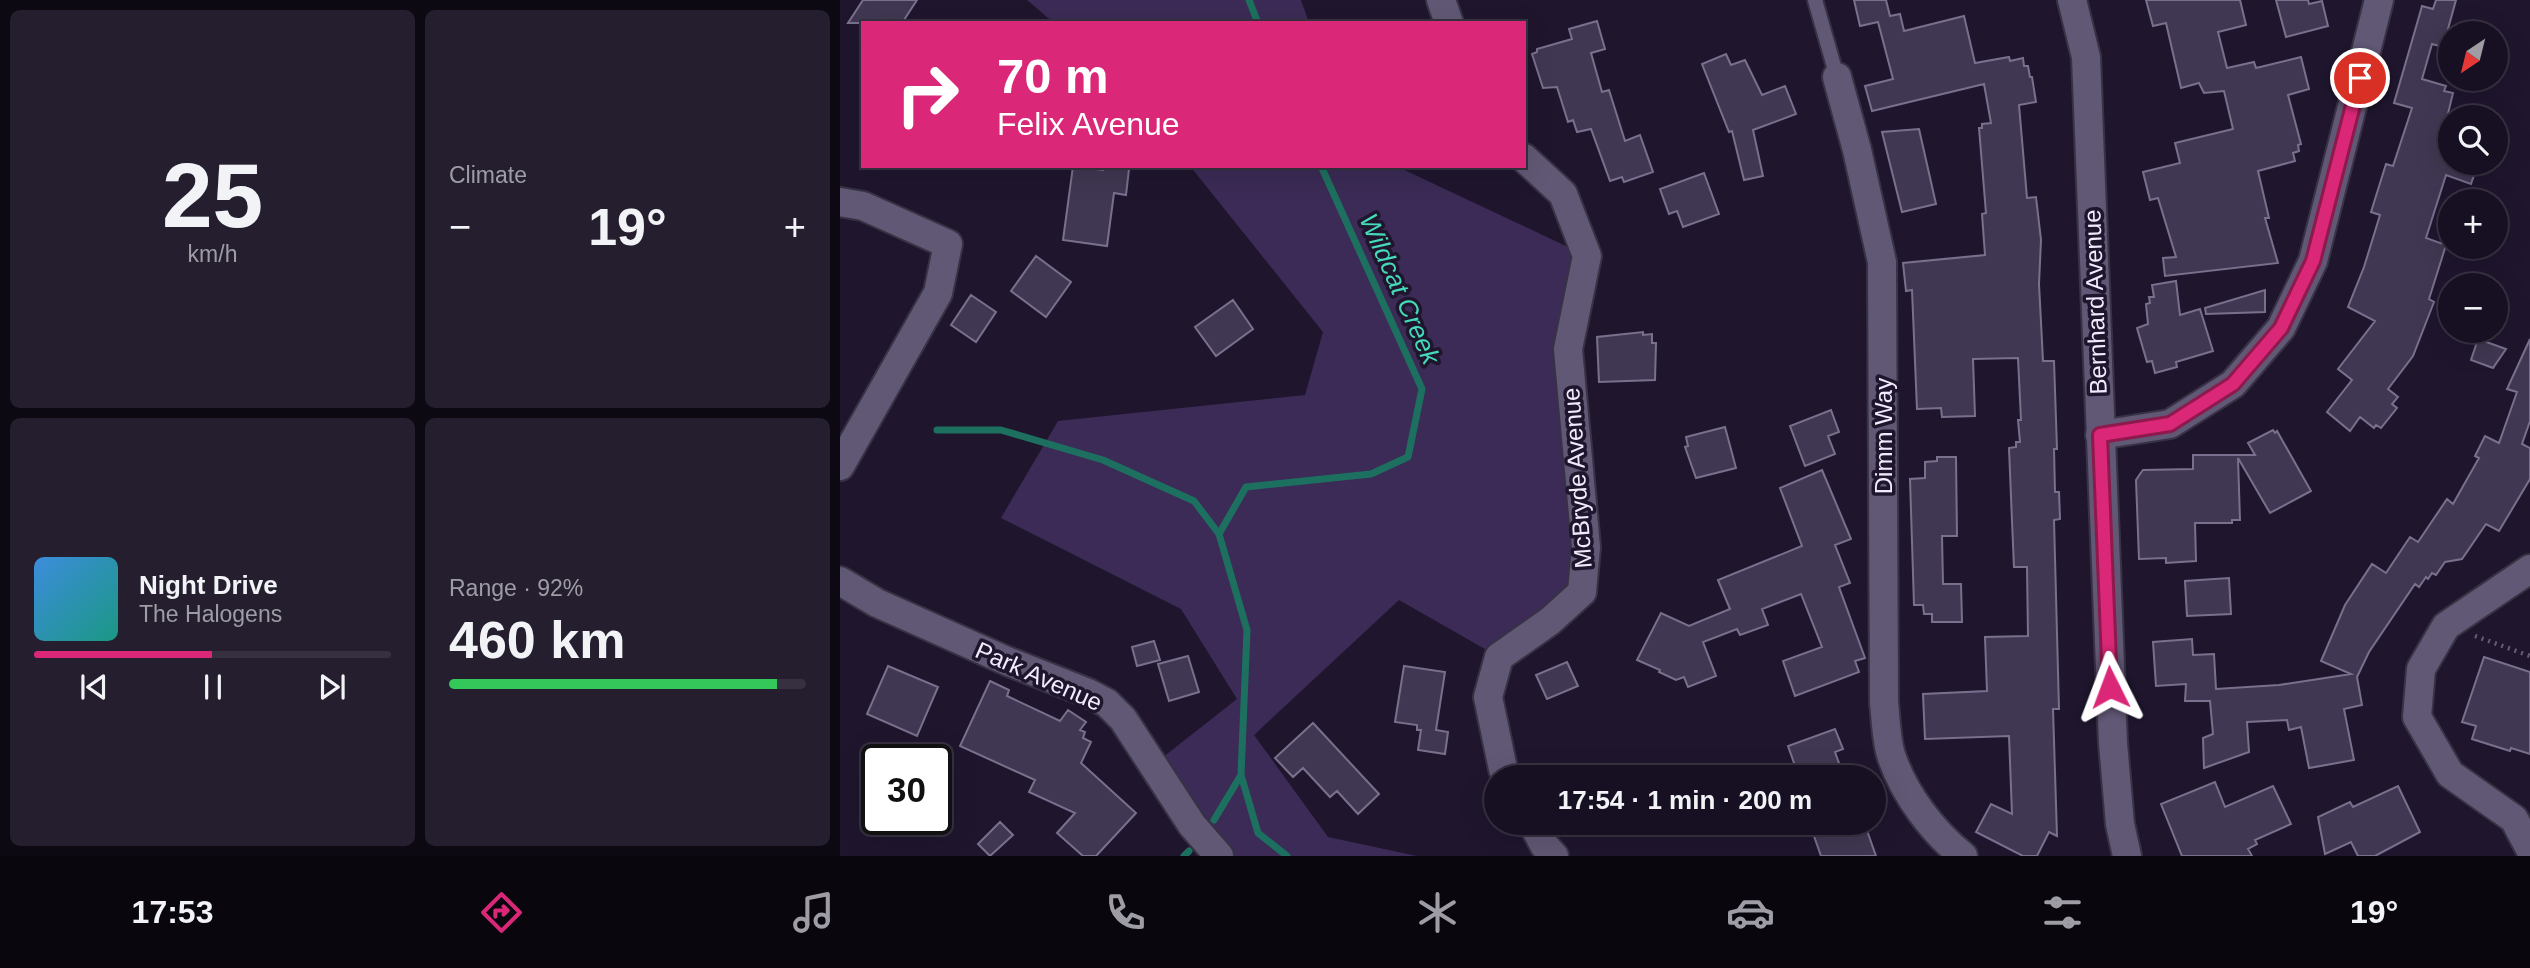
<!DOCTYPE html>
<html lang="en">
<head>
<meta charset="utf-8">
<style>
  body { margin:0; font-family:Helvetica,sans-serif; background:#241e2f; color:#f1f3f6; height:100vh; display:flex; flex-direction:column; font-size:26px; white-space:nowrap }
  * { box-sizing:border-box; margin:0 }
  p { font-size:23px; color:#9e9da5 }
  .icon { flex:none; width:38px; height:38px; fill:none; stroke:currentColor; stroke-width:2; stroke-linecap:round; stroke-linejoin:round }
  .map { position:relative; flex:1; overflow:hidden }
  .sheet { display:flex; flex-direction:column; gap:10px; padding:10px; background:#0d0913; width:840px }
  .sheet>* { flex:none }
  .top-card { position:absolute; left:21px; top:21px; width:665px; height:147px; border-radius:0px; box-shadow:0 7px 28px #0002,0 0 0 2px #363040; background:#db2777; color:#fff; overflow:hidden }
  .needle { width:46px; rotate:215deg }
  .controls { position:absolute; left:1598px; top:21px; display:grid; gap:14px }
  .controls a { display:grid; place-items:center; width:70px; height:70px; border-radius:50%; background:#171022; box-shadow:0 7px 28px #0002,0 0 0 2px #363040; font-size:35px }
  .speed { position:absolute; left:21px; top:744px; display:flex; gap:14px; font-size:35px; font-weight:700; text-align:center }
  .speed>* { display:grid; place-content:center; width:91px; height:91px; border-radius:50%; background:#171022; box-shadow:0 7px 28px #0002,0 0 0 2px #363040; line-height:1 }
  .speed .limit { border:4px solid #111; border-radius:10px; background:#fff; color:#111 }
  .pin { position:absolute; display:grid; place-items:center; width:60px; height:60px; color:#fff; margin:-30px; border:4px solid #fff; border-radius:50%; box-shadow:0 2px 7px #0007 }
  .me { position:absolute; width:77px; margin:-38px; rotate:357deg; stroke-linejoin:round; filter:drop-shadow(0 0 5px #0008) }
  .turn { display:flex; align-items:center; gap:24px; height:147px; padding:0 21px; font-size:32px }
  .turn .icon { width:91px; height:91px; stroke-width:2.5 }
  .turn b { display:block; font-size:49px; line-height:60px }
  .big { font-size:52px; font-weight:700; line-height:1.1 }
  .sheet .card { flex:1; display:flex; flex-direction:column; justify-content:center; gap:10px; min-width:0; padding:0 24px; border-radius:10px; background:#241e2f }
  .sheet .dial { align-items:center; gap:0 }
  .dial b { font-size:91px; line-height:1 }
  .song { display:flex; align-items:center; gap:21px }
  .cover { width:84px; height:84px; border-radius:10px; background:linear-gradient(135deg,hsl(210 70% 55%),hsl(170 70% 35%)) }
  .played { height:7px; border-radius:4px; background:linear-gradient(90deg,#db2777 50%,#363040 50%) }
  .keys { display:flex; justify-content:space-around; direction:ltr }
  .heat { display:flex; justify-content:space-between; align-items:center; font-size:38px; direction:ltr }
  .charge { height:10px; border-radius:5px; background:linear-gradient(90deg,#34c759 92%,#363040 0) }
  .sheet .tiles { flex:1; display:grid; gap:10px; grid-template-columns:repeat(2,1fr) }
  .trip { position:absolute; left:644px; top:765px; width:402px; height:70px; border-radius:35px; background:#171022; box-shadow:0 7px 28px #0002,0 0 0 2px #363040; font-weight:700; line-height:70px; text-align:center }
  .tabs { display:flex; height:112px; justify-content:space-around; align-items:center; background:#09060e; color:#9e9da5 }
  .tabs .icon { width:49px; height:49px }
  .tabs .on { color:#db2777 }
  .tabs b { font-size:32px; color:#f1f3f6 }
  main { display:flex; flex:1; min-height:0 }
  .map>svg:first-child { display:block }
  .green { fill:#3b2b56 }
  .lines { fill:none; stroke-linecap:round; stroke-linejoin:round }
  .stream { stroke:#1d705f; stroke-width:7 }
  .building { fill:#403752; stroke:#79708d; stroke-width:2 }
  .service-casing { stroke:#373244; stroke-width:18 }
  .minor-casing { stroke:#373244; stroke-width:32 }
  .path { stroke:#655e73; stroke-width:4.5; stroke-dasharray:2 5; stroke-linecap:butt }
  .service { stroke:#615875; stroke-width:14 }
  .minor { stroke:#615875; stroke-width:28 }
  .route-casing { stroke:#8e194d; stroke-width:18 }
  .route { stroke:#db2777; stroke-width:12 }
  .labels { text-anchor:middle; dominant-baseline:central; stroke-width:7; stroke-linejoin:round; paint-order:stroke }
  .street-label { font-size:24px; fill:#f1ecfd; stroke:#1f162e }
  .water-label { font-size:26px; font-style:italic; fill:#44daba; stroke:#1f162e }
</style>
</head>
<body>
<main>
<section class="sheet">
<div class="tiles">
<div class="card dial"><b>25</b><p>km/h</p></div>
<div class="card"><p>Climate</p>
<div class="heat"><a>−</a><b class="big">19°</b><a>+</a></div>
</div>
<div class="card">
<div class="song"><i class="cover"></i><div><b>Night Drive</b><p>The Halogens</p></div></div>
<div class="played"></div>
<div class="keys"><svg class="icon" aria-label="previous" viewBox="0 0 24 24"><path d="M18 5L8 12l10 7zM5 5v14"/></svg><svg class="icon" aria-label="pause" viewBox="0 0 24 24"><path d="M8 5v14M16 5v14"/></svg><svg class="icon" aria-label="next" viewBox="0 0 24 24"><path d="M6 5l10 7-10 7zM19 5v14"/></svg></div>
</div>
<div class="card"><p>Range · 92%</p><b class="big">460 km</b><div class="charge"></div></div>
</div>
</section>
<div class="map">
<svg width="1690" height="856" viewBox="0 0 1690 856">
  <rect width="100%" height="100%" fill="#1f162e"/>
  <path class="green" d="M 187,0 L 461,0 L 469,23 L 214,23 Z
    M 350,166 L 556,166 L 747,256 L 728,349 L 742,592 L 659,657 L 559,600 L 414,735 L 488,837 L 577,856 L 379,856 L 313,765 L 397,699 L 341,609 L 161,518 L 218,421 L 465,395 L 483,332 Z"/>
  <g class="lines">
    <path class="stream" d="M 409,0 L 418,23
      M 97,430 L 161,430 L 263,460 L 354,501 L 379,534
      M 374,820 L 401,775
      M 344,856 L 349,851
      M 447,856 L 418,833 L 401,775 L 407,630 L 379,534 L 406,487 L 531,474 L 568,457 L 582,389 L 481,166"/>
  </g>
  <path class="building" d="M 23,0 L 77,0 L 62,23 L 8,23 Z
    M 1014,0 L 1046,0 L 1050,16 L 1060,14 L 1064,31 L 1124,16 L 1135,63 L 1169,57 L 1170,61 L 1183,58 L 1184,66 L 1188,66 L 1190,77 L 1192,77 L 1196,102 L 1179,105 L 1187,198 L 1196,197 L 1201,240 L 1199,284 L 1203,361 L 1214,361 L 1217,449 L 1214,449 L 1215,492 L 1219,492 L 1220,519 L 1214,520 L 1219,709 L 1213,709 L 1217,836 L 1209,832 L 1197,856 L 1183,856 L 1136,832 L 1151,804 L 1172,814 L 1169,736 L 1085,739 L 1083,694 L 1147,691 L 1145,637 L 1188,636 L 1187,567 L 1174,567 L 1172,521 L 1169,448 L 1176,447 L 1176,442 L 1180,442 L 1178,420 L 1181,420 L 1178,358 L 1133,359 L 1135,416 L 1102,417 L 1101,408 L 1077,409 L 1072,290 L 1066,291 L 1063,263 L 1145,255 L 1142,214 L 1146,213 L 1139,128 L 1142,128 L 1142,124 L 1151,123 L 1144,84 L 1032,111 L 1025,86 L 1053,79 L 1038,22 L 1020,26 Z
    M 1306,0 L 1400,0 L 1406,25 L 1378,32 L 1387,68 L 1414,62 L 1416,68 L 1461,57 L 1469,89 L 1448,95 L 1461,144 L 1458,145 L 1459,151 L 1453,153 L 1455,161 L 1418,171 L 1429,218 L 1425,218 L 1438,263 L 1325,276 L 1323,258 L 1336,257 L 1318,198 L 1310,200 L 1303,172 L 1340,163 L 1335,143 L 1393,129 L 1384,91 L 1364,93 L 1359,83 L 1341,88 L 1326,23 L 1313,26 Z
    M 1436,0 L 1468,0 L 1469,4 L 1482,1 L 1488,26 L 1446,37 Z
    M 1596,0 L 1616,0 L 1603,47 L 1592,44 L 1582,79 L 1606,86 L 1604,91 L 1613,93 L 1605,126 L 1610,127 L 1610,163 L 1638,163 L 1631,184 L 1606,175 L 1586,238 L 1606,245 L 1589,299 L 1594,302 L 1573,356 L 1548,389 L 1558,397 L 1552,404 L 1557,408 L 1541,428 L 1536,425 L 1534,428 L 1520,417 L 1510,431 L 1487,412 L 1512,380 L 1498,369 L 1535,321 L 1508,307 L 1524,267 L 1540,215 L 1531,212 L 1546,164 L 1553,166 L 1572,108 L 1554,103 L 1578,20 L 1582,6 L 1593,9 Z
    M 757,21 L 765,49 L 751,53 L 762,92 L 769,90 L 785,141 L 800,135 L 813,172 L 784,182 L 782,177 L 770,181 L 751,129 L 737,132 L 733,120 L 728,122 L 717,87 L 703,88 L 692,54 L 697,52 L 697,49 L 732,39 L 729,29 Z
    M 886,54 L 891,65 L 905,60 L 922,95 L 945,86 L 956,114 L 913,130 L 923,176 L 904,180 L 892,131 L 889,132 L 862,64 Z
    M 1079,129 L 1096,204 L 1062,212 L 1042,132 Z
    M 233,166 L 263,170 L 264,166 L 289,169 L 286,195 L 274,193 L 267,246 L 223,240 Z
    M 864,173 L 879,214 L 843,227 L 837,211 L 829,214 L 820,189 Z
    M 196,256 L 231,282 L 206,317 L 171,291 Z
    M 1336,281 L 1340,315 L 1360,309 L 1373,351 L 1336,362 L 1337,367 L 1315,373 L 1312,361 L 1307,362 L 1297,328 L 1308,324 L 1306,304 L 1310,303 L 1309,297 L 1314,297 L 1312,285 Z
    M 1425,290 L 1425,312 L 1366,314 L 1365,308 Z
    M 131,295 L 156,312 L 136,342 L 111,325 Z
    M 393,300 L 413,329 L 376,356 L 355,327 Z
    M 803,332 L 803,335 L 812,334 L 812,343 L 816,343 L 815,380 L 759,382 L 757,337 Z
    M 1638,339 L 1666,349 L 1653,368 L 1631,360 Z
    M 1690,339 L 1690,421 L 1682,444 L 1690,448 L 1690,479 L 1659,531 L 1646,524 L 1622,559 L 1605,562 L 1596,575 L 1592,573 L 1588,579 L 1586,577 L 1579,587 L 1575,584 L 1529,652 L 1517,677 L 1522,705 L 1504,709 L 1514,760 L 1469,768 L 1461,727 L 1449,730 L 1447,720 L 1407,722 L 1409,752 L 1364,768 L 1363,738 L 1373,734 L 1370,701 L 1345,701 L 1346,684 L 1316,686 L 1313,642 L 1352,639 L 1353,655 L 1374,654 L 1376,689 L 1439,685 L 1511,674 L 1481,661 L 1505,605 L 1532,564 L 1546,573 L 1570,537 L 1578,542 L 1607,499 L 1613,504 L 1639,458 L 1635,456 L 1645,436 L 1659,443 L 1677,392 L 1667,389 Z
    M 991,410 L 999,432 L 988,436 L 995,454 L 965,466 L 950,426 Z
    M 885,427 L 896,468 L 856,478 L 845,447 L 848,446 L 846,437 Z
    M 1433,430 L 1435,433 L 1437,431 L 1471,491 L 1430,513 L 1398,458 L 1400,520 L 1392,520 L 1392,523 L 1355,523 L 1356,561 L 1326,563 L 1326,558 L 1299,559 L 1296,480 L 1300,474 L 1303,470 L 1353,469 L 1353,455 L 1415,455 L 1408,443 Z
    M 1097,457 L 1116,457 L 1117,536 L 1102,536 L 1103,584 L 1121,584 L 1122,622 L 1092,622 L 1092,614 L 1084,614 L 1083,605 L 1074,605 L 1070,479 L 1085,478 L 1085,462 L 1097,461 Z
    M 982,470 L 1011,539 L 995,545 L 1010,583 L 999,587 L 1025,658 L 1015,661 L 1019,672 L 955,696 L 943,661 L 982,647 L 961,594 L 922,609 L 928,625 L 900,635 L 897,629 L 863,642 L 876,676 L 848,687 L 844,677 L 836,680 L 819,672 L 820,670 L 797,660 L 821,613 L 849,626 L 890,609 L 878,580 L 962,546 L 940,488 Z
    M 1389,578 L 1391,614 L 1347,616 L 1345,581 Z
    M 314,641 L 320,660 L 297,666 L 292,647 Z
    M 348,656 L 359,692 L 329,701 L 318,664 Z
    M 1644,657 L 1690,672 L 1690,754 L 1671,748 L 1670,751 L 1632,739 L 1636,726 L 1622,722 Z
    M 727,662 L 738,686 L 707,699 L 696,675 Z
    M 48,666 L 98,687 L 77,736 L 27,714 Z
    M 564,666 L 605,672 L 596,730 L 608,732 L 605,754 L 578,750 L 581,730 L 577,730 L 577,725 L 555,722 Z
    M 150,681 L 169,690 L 167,696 L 220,721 L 228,710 L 246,722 L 240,730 L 245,732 L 243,738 L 251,742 L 241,763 L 296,813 L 256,856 L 243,856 L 217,833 L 235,813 L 189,792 L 195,780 L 120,746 Z
    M 473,723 L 539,794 L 518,814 L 497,791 L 490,797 L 463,768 L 453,777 L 435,758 Z
    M 995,729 L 1003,749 L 995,752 L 1004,777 L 959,777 L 948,746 Z
    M 1375,782 L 1385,807 L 1433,786 L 1451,824 L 1415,840 L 1417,844 L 1408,849 L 1412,856 L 1342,856 L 1321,804 Z
    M 1558,786 L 1580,832 L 1535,856 L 1518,856 L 1511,842 L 1485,854 L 1478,817 L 1510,802 L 1513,807 Z
    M 160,822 L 173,835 L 150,856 L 138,844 Z
    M 969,822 L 1024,822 L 1036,856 L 981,856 Z"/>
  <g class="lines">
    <g class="service-casing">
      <path id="service" d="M 975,0 L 997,77"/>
    </g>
    <g class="minor-casing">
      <path id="minor" d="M 601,0 L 609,23
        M 1232,0 L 1246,57 L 1273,743 L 1280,824 L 1287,856
        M 997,77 L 1017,150 L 1042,262 L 1044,703 C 1046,720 1046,741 1052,758 C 1065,795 1092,831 1123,856
        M 0,202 L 23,206 L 108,244 L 98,293 L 0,466
        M 1260,435 L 1330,424 L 1393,384 L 1441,328 L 1473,261 L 1539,0
        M 1690,569 L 1606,626 L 1581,669 L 1577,717 L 1610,774 L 1674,819 L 1690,849
        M 0,581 L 37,603 L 167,661 L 248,693 L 267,703 L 283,719 L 352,825 L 379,856
        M 667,777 L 663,769 L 648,697 L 659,657 L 710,621 L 742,592 L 746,547 L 728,349 L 747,256 L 723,194 L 684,158
        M 692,822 L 704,845 L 714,856"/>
    </g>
    <path class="path" d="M 1635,636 L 1690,656"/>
    <use href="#service" class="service"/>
    <use href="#minor" class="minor"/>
  </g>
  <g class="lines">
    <g class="route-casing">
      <path id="route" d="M 1270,687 L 1260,435 L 1330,424 L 1393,384 L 1441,328 L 1473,261 L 1520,78"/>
    </g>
    <use href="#route" class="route"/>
  </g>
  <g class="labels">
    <g class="street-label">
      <text transform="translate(1255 302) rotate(-92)">Bernhard Avenue</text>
      <text transform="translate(1043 436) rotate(-90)">Dimm Way</text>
      <text transform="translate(737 478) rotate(-94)">McBryde Avenue</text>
      <text transform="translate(199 676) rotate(24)">Park Avenue</text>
    </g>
    <g class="water-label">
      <text transform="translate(560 289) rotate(66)">Wildcat Creek</text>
    </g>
  </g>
</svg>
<div class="controls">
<a><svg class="needle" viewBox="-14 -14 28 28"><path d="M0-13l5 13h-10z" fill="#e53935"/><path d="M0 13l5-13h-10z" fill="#9e9da5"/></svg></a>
<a><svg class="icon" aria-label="search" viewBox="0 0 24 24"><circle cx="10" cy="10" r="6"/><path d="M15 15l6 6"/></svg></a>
<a>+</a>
<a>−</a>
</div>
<div class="speed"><div class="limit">30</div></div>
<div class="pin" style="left:1520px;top:78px;background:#d93025"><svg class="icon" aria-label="arrive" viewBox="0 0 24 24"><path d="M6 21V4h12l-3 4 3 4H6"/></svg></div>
<svg class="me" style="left:1270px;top:687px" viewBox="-20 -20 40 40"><path d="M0-17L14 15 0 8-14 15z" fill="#db2777" stroke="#fff" stroke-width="4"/></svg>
<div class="trip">17:54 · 1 min · 200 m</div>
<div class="top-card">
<div class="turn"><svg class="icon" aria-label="right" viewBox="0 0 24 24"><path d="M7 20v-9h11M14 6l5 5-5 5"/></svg><div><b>70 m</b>Felix Avenue</div></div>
</div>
</div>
</main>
<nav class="tabs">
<b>17:53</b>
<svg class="icon on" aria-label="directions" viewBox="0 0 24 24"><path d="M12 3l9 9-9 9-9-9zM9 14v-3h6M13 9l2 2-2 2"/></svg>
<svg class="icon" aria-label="music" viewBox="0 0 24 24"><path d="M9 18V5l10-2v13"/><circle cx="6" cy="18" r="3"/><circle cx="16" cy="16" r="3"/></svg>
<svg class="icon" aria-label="phone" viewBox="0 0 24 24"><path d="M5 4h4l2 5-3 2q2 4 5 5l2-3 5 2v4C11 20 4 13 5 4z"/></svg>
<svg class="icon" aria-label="climate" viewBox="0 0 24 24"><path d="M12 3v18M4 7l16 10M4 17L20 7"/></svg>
<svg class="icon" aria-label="car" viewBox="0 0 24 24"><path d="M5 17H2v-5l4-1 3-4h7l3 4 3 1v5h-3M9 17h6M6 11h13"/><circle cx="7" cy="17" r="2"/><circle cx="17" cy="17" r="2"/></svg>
<svg class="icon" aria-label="filters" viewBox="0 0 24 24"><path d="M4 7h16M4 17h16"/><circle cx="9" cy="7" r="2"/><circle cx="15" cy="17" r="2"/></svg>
<b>19°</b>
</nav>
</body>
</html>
